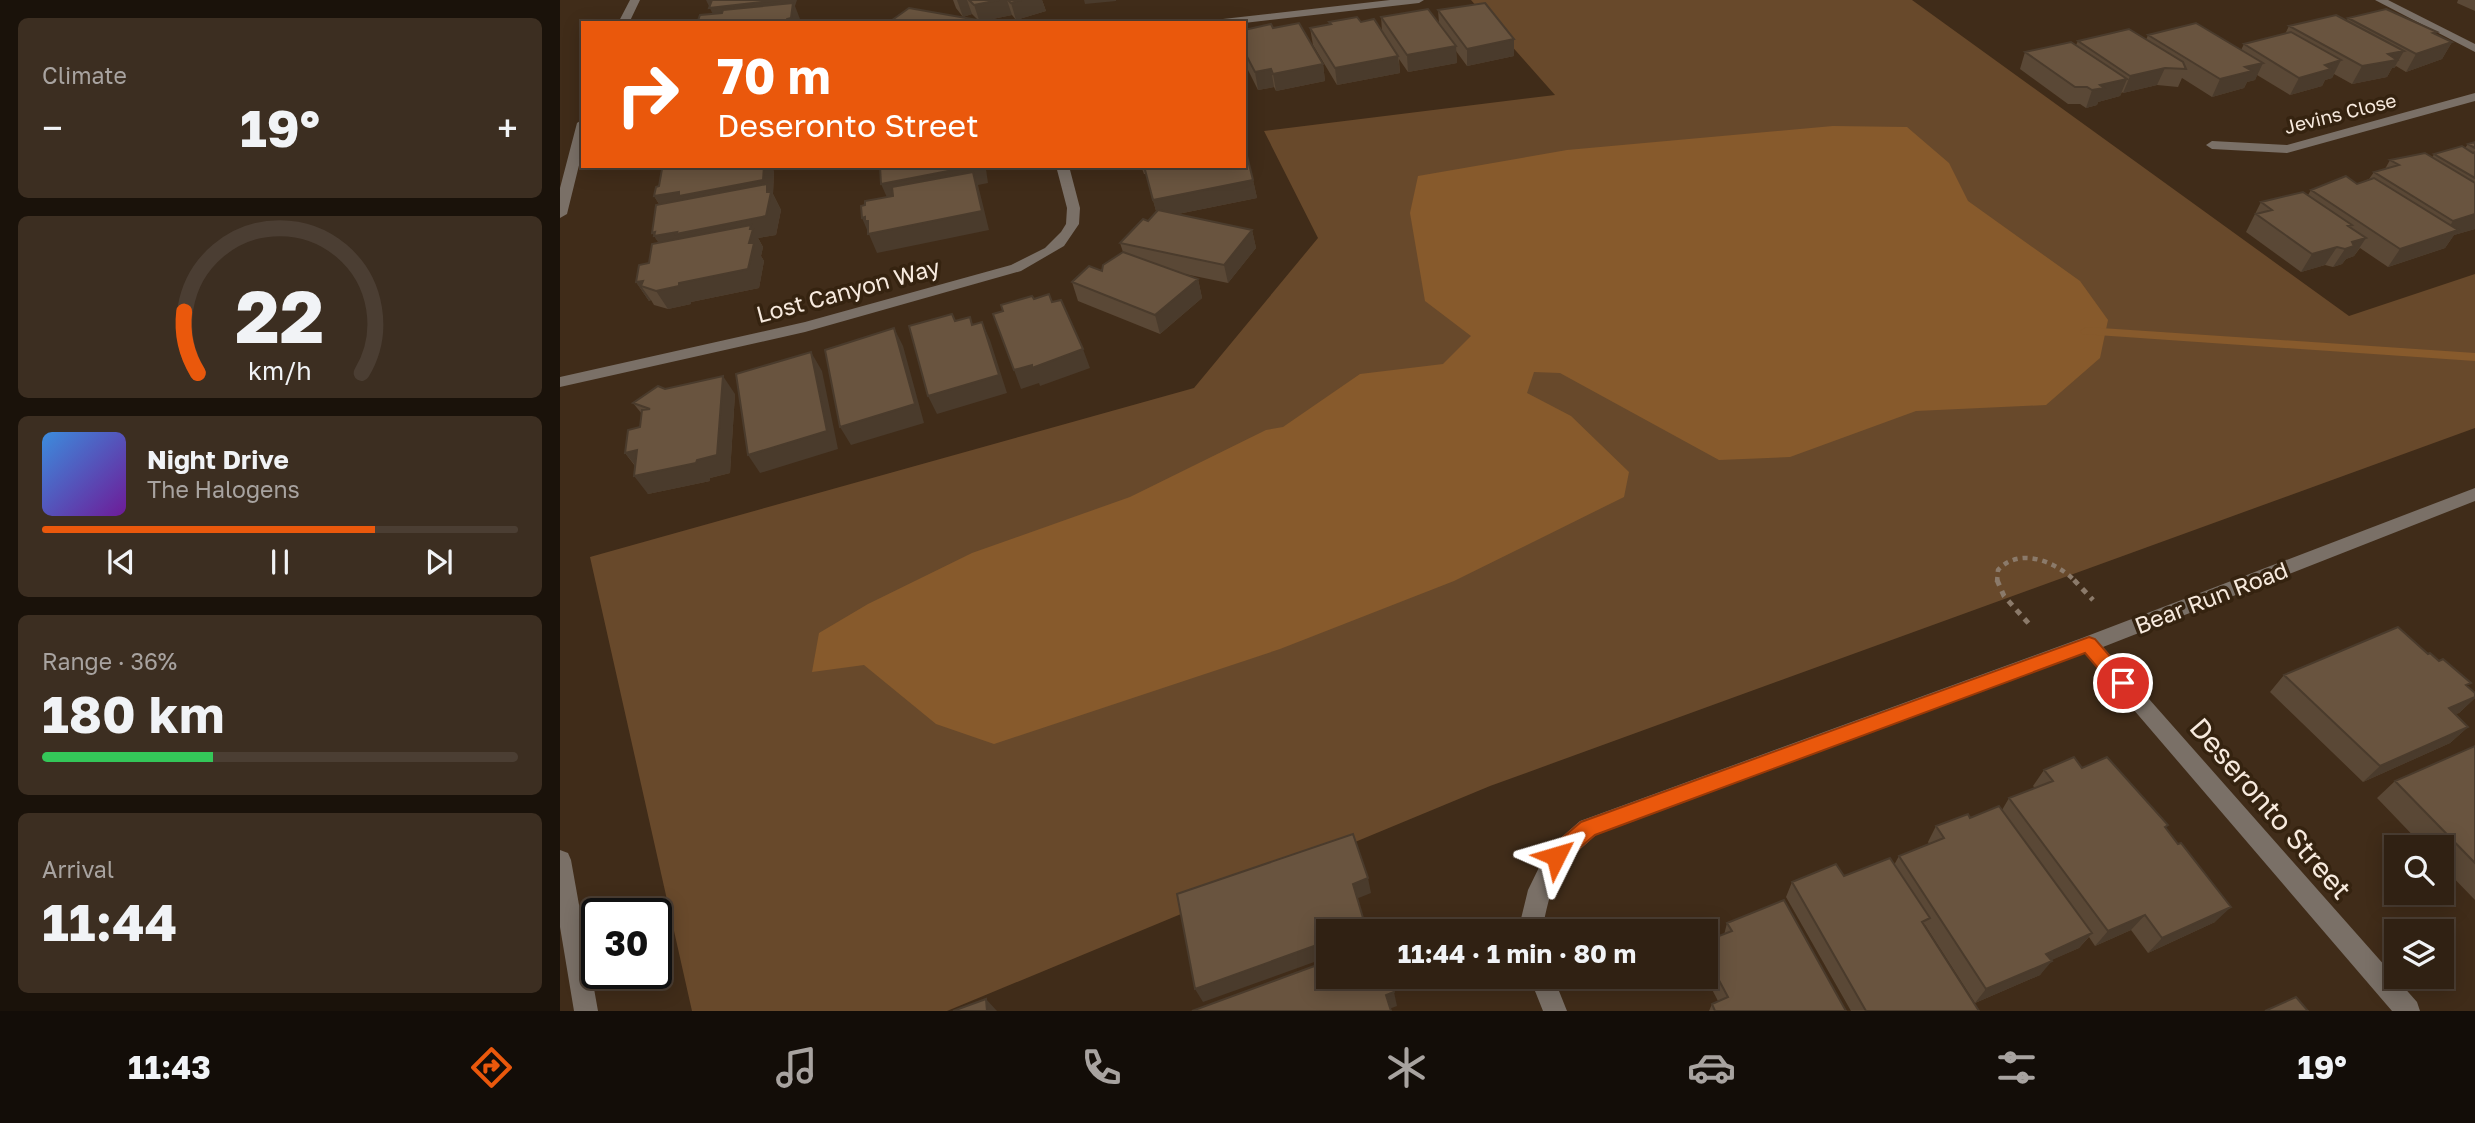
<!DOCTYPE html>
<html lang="en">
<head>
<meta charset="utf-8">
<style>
  body { margin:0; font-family:"Golos Text",sans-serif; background:#3c2e21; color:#f1f3f6; height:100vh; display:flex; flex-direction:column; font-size:26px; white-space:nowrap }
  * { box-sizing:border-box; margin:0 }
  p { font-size:23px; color:#a8a3a0 }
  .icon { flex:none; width:38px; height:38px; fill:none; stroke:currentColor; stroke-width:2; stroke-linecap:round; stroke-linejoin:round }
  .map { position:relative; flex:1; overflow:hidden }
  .panel { display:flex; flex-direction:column; gap:18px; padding:18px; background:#1a120a; width:560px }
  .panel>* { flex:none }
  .guide { position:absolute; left:21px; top:21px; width:665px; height:147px; border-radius:0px; box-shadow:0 4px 18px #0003,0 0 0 2px #4b3e33; background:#ea580c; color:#fff; overflow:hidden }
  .buttons { position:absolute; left:1824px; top:835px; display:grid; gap:14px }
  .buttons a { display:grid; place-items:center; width:70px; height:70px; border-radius:0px; background:#302113; box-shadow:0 4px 18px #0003,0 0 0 2px #4b3e33; font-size:35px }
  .speed { position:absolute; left:21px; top:898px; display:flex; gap:14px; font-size:35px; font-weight:700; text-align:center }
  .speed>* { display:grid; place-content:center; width:91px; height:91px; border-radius:50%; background:#302113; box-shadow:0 4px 18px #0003,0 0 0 2px #4b3e33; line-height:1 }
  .speed .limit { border:4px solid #111; border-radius:10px; background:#fff; color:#111 }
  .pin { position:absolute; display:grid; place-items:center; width:60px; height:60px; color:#fff; margin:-30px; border:4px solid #fff; border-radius:50%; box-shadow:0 2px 7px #0007 }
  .me { position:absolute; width:77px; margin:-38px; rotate:50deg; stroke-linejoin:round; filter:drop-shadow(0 0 5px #0008) }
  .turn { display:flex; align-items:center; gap:24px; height:147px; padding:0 21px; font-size:32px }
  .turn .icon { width:91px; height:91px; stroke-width:2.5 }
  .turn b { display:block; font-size:49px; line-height:60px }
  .big { font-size:52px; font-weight:700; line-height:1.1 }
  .panel .widget { flex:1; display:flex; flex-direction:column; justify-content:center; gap:10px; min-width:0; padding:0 24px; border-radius:10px; background:#3c2e21 }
  .panel .dial { align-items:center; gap:0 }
  .dial svg { height:182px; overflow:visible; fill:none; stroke:#4b3e33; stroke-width:7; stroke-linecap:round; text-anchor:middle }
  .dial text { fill:#f1f3f6; stroke:none }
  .song { display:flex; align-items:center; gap:21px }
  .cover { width:84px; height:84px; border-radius:10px; background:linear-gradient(135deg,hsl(210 70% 55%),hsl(280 70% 35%)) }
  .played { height:7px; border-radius:4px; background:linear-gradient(90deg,#ea580c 70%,#4b3e33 70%) }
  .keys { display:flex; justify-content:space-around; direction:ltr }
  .heat { display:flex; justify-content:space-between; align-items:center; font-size:38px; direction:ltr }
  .charge { height:10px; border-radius:5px; background:linear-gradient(90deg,#34c759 36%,#4b3e33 0) }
  .trip { position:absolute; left:756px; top:919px; width:402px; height:70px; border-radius:0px; background:#302113; box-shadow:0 4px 18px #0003,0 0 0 2px #4b3e33; font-weight:700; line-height:70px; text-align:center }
  .dock { display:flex; height:112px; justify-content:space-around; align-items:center; background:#130d08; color:#a8a3a0 }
  .dock .icon { width:49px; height:49px }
  .dock .current { color:#ea580c }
  .dock b { font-size:32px; color:#f1f3f6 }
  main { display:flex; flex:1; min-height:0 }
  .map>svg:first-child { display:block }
  .green { fill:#68492b }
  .water { fill:#875a2c }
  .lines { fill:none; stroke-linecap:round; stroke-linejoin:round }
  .stream { fill:#875a2c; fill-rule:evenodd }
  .path-far1 { stroke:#8b7a6a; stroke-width:4.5; stroke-dasharray:5 5; stroke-linecap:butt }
  .path { stroke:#8b7a6a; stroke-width:5; stroke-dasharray:6 6; stroke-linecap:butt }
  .minor { fill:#7a7067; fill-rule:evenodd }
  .wall { fill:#5a4836 }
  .shaded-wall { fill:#4a3b2c }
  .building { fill:#69543f; stroke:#4a3b2c; stroke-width:2 }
  .route { fill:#ea580c; stroke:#983908; stroke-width:2 }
  .labels { text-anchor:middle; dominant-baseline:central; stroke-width:7; stroke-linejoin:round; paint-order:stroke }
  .far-street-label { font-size:19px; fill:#f7eade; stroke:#352310 }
  .street-label { font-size:23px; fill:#f7eade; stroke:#352310 }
  .near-street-label { font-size:28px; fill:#f7eade; stroke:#352310 }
</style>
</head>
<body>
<main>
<section class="panel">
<div class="widget"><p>Climate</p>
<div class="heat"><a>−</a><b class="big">19°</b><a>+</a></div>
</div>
<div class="widget dial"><svg viewBox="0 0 100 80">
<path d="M14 69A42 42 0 1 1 86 69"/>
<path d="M14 69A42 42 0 0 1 8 42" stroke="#ea580c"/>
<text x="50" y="56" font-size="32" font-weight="700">22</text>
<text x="50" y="72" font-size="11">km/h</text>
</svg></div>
<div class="widget">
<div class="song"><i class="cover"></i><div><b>Night Drive</b><p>The Halogens</p></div></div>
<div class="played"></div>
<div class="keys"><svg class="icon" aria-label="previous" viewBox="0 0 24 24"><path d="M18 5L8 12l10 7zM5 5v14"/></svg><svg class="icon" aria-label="pause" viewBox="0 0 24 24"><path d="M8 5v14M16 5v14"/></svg><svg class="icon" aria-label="next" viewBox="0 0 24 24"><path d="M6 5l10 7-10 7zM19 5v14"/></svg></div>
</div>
<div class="widget"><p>Range · 36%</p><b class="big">180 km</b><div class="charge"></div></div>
<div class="widget"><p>Arrival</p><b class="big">11:44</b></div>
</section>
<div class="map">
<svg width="1915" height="1011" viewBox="0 0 1915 1011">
  <rect width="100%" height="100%" fill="#402c19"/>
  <path class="green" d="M 911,0 L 1352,0 L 1789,316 L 1915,274 L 1915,428 L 930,786 L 387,1011 L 132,1011 L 30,557 L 634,388 L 758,238 L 704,131 L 995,95 Z"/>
  <path class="water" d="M 1273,126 L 1347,127 L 1389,163 L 1408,201 L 1520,281 L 1548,320 L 1540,358 L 1486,405 L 1356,411 L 1230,457 L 1159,460 L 1000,373 L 974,372 L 967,393 L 1011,416 L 1069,472 L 1064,497 L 894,581 L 720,649 L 434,744 L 376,724 L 304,665 L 252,672 L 259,633 L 308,604 L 412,553 L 570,497 L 706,430 L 723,427 L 800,374 L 883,364 L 911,336 L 865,301 L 850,213 L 858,176 L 1007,150 Z"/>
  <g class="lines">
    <path class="stream" d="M 1526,327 L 1915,353 L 1915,361 L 1522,334 L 1520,331 Z"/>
    <path class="path-far1" d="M 1437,582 L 1438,570 C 1460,546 1497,562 1516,582"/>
    <path class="path" d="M 1437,580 L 1444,596 L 1470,625
      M 1514,580 L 1533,600"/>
    <path class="minor" d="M 70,0 L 80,0 L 69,23 L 58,23 Z
      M 830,0 L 864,0 L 859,3 L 684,23 L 649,23 L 654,20 Z
      M 1815,0 L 1828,0 L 1915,44 L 1915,52 Z
      M 1915,93 L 1915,101 L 1727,153 L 1652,149 L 1646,145 L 1652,141 L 1727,145 Z
      M 23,119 L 23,149 L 7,214 L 0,218 L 0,188 L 17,123 Z
      M 496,166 L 509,166 L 520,208 L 519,224 L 504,246 L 461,271 L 245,332 L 0,387 L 0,377 L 245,322 L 451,265 L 485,248 L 501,232 L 506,224 L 507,208 Z
      M 1915,488 L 1915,501 L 1543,647 L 1857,1002 L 1860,1011 L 1832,1011 L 1525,653 L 1036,835 C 995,871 993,879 982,931 L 958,931 L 968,890 L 988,849 L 1020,821 L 1522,638 Z
      M 0,850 L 8,853 L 11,860 L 38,1011 L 14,1011 L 0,927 Z
      M 969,976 L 993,976 L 1007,1011 L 983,1011 Z"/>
  </g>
  <path class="wall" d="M 393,0 L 482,0 L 486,11 L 456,20 L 452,15 L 423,21 L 423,23 L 328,23 L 418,20 L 412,14 L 403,17 L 396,8 Z
    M 1898,0 L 1915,0 L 1915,11 L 1897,3 Z
    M 878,10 L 954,39 L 954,56 L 907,66 L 896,51 L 897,63 L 848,72 L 839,59 L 840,73 L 777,85 L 753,45 L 750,28 L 770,24 L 769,22 L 801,22 L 822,31 L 821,17 L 879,23 Z
    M 1788,18 L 1876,34 L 1892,42 L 1882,59 L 1846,72 L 1836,66 L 1834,68 L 1832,68 L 1827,77 L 1792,84 L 1774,74 L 1772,78 L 1765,80 L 1762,86 L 1730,95 L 1697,75 L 1695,80 L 1687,82 L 1684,88 L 1652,97 L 1622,78 L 1618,87 L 1597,85 L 1563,93 L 1562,92 L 1560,96 L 1538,102 L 1537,105 L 1526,108 L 1520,104 L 1508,104 L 1460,69 L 1465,52 L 1516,45 L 1518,41 L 1586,40 L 1588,35 L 1681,50 L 1684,44 L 1725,34 L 1729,26 L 1787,20 Z
    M 713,28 L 763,64 L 765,81 L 716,91 L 714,87 L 698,90 L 684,62 L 684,30 Z
    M 1915,142 L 1915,229 L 1894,235 L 1885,248 L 1828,267 L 1800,248 L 1794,256 L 1786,259 L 1782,264 L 1773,267 L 1765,265 L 1741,272 L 1686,232 L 1701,202 L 1748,195 L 1751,190 L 1797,184 L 1809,179 L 1814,172 L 1825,169 L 1830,160 L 1872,158 L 1874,154 L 1905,148 L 1908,144 Z
    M 581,166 L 684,166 L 693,180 L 697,198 L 618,214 L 692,230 L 696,248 L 668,283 L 620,273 L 638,279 L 642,298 L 600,334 L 518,301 L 512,282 L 542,271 L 563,252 L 560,243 L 588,221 L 596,211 L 586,174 L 584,174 Z
    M 112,167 L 214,171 L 213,194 L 221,210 L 216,235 L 198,238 L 203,247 L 201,256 L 204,261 L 199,288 L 131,302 L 131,304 L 108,309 L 94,305 L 91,300 L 89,301 L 76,282 L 89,263 L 99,243 L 92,233 L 99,204 L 94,196 Z
    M 105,389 L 175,394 L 170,473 L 150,478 L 150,481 L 88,494 L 75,466 L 65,453 L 80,427 L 82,414 L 73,403 Z
    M 1868,654 L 1879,661 L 1915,693 L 1915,698 L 1899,713 L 1895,714 L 1908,727 L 1890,743 L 1803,782 L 1710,692 L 1724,675 Z
    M 1915,746 L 1915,900 L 1881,865 L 1881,847 L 1864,847 L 1817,798 L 1835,781 Z
    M 1522,768 L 1606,828 L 1655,922 L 1588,953 L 1571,930 L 1535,946 L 1529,937 L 1519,948 L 1491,960 L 1480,975 L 1415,1003 L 1365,925 L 1365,926 L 1419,1011 L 1291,1011 L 1226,897 L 1232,882 L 1284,876 L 1334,865 L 1339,856 L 1369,844 L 1368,842 L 1376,826 L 1442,810 L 1449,798 L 1475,788 L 1473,786 L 1484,770 Z
    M 1167,923 L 1286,1011 L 1149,1011 L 1152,1004 L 1158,1001 L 1145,976 L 1146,976 L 1146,941 L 1164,935 Z"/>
  <path class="shaded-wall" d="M 146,0 L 237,0 L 235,6 L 240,19 L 240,23 L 226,23 L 227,19 L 157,23 Z
    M 397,0 L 407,0 L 412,14 L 403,17 Z
    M 439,0 L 447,0 L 452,15 L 423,21 L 423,23 L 420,23 L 414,5 Z
    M 461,0 L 482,0 L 486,11 L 456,20 L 451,3 Z
    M 524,0 L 556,0 L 556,1 L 525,4 Z
    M 954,39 L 954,56 L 907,66 L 907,49 Z
    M 1892,42 L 1882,59 L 1846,72 L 1856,54 Z
    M 896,46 L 897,63 L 848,72 L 847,55 Z
    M 1844,51 L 1834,68 L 1832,68 L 1827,77 L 1792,84 L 1802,66 L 1828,54 Z
    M 838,56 L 840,73 L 777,85 L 775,68 Z
    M 1781,60 L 1772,78 L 1765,80 L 1762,86 L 1730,95 L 1739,78 L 1765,65 Z
    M 1703,63 L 1695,80 L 1687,82 L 1684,88 L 1652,97 L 1660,79 L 1685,67 Z
    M 763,64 L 765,81 L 716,91 L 713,74 Z
    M 1605,68 L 1597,85 L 1563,93 L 1570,76 Z
    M 711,69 L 714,87 L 698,90 L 695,72 Z
    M 1567,79 L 1560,96 L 1538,102 L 1537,105 L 1526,108 L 1532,90 L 1540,85 Z
    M 204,166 L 212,166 L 214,171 L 213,194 L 221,210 L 216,235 L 198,238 L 203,247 L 201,256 L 204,261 L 199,288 L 131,302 L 131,304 L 108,309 L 96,291 L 106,254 L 92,233 L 106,215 L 94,196 Z
    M 414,166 L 425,166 L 426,169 L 428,183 L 418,185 L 429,230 L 317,253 L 302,218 L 329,202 L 321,184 Z
    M 693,180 L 697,198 L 598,218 L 593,200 Z
    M 1915,214 L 1915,229 L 1894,235 L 1885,248 L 1828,267 L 1840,249 L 1884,235 L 1893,221 Z
    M 692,230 L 696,248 L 668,283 L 664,265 Z
    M 1806,238 L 1794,256 L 1786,259 L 1782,264 L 1773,267 L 1785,249 L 1792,242 Z
    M 1777,247 L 1765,265 L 1741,272 L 1752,254 Z
    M 638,279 L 642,298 L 600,334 L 595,315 Z
    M 83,281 L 81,286 L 91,300 L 89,301 L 76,282 Z
    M 422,322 L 430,340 L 447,393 L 377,414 L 368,396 Z
    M 334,328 L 343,346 L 364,423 L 291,445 L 280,427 Z
    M 523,349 L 530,368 L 480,386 L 479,383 L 461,389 L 454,370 Z
    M 251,352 L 262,371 L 278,449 L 200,473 L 188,455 Z
    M 163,376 L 175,394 L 170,473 L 150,478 L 150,481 L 88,494 L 74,476 Z
    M 77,450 L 80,471 L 65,453 Z
    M 1915,697 L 1915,698 L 1899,713 L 1871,725 L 1889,708 Z
    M 1908,727 L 1890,743 L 1803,782 L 1820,766 Z
    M 808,878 L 811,893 L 796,899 L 793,884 Z
    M 1671,907 L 1655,922 L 1588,953 L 1602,938 Z
    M 1585,915 L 1571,930 L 1535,946 L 1548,931 Z
    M 1532,933 L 1519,948 L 1474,968 L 1486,954 Z
    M 768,941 L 768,957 L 643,1002 L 635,989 Z
    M 1492,961 L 1480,975 L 1415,1003 L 1426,989 Z
    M 834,992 L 837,1006 L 829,1009 L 826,995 Z
    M 426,999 L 437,1011 L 427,1011 Z"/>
  <path class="building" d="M 152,0 L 220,0 L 149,8 Z
    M 409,0 L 439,0 L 414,5 Z
    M 448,0 L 461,0 L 451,3 Z
    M 233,3 L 231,18 L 227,19 L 226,23 L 137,23 L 140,15 L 162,13 L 163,10 Z
    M 925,3 L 954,39 L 907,49 L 878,10 Z
    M 349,8 L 423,21 L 421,23 L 328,23 Z
    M 868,9 L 896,46 L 847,55 L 821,17 Z
    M 1826,9 L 1877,32 L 1873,33 L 1892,42 L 1856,54 L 1788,18 Z
    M 1776,15 L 1844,51 L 1828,54 L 1837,60 L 1802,66 L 1729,26 Z
    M 797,17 L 801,22 L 814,19 L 838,56 L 775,68 L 750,28 L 771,24 L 769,22 Z
    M 739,23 L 763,64 L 713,74 L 711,69 L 695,72 L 684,51 L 684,30 L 711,24 L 713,28 Z
    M 1636,23 L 1703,63 L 1685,67 L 1692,71 L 1660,79 L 1588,35 Z
    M 1569,29 L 1623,62 L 1626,69 L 1605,68 L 1570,76 L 1518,41 Z
    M 1731,32 L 1781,60 L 1765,65 L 1771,69 L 1739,78 L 1684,44 Z
    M 1511,42 L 1567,79 L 1540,85 L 1544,88 L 1532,90 L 1527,87 L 1515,87 L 1465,52 Z
    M 1915,142 L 1915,148 L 1908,144 Z
    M 1902,146 L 1913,153 L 1915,152 L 1915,178 L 1874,154 Z
    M 686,152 L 693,180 L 593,200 L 584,166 L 684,166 L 684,153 Z
    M 1865,153 L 1915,183 L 1915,214 L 1893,221 L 1814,172 L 1839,165 L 1830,160 Z
    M 119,166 L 204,166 L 203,180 L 119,196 L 119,192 L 94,196 L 96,187 L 99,186 L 102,169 Z
    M 320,166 L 414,166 L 321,184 Z
    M 413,172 L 422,211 L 308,234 L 308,221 L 305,221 L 305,217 L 302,218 L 301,206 L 305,205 L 305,201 L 333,196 L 332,187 Z
    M 1786,176 L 1797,184 L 1814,178 L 1898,230 L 1840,249 L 1751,190 Z
    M 207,184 L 207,192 L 211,192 L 206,216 L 116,234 L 117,232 L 94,236 L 95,232 L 92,233 L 96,205 Z
    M 1743,192 L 1792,225 L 1788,226 L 1806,238 L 1792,242 L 1794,246 L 1785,249 L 1777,247 L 1752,254 L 1696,214 L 1712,210 L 1701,202 Z
    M 598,210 L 692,230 L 664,265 L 560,243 L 583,219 L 588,221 Z
    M 191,225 L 190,229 L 193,229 L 189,243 L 194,243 L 188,269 L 119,283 L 119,286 L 96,291 L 81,286 L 83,281 L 76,282 L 79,265 L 89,263 L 92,244 Z
    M 563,252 L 638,279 L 595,315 L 512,282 L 529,266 L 542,271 L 543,265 Z
    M 489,294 L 492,302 L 501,300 L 523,349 L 472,368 L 472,365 L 454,370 L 433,314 L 443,311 L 441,305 L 472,296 L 474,299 Z
    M 392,314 L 395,321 L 410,317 L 412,325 L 422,322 L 439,375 L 368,396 L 349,326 Z
    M 334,328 L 355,404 L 280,427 L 265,350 Z
    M 251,352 L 267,431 L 188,455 L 176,374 Z
    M 163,376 L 157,455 L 137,460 L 136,463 L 74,476 L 77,450 L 65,453 L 68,430 L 80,427 L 82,410 L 90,409 L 73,403 L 98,386 L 105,389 Z
    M 1838,627 L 1868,654 L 1870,653 L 1879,661 L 1883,659 L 1911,683 L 1906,685 L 1915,693 L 1915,697 L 1889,708 L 1908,727 L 1820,766 L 1724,675 Z
    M 1915,746 L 1915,863 L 1835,781 Z
    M 1514,757 L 1522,768 L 1547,757 L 1608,825 L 1605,827 L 1618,844 L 1621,843 L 1671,907 L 1602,938 L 1585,915 L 1548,931 L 1449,798 L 1493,781 L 1484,770 Z
    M 1439,806 L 1532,933 L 1486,954 L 1492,961 L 1426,989 L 1339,856 L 1384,838 L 1376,826 L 1408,814 L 1410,818 Z
    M 793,834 L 808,878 L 793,884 L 806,928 L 796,931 L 768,931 L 768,941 L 635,989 L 617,894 Z
    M 1330,858 L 1370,918 L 1362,922 L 1419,1011 L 1306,1011 L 1232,882 L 1276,864 L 1284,876 Z
    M 1224,900 L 1286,1011 L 1155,1011 L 1152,1004 L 1168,997 L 1146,956 L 1146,941 L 1172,931 L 1167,923 Z
    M 768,961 L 768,976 L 830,976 L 834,992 L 826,995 L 831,1011 L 632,1011 Z
    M 1736,997 L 1748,1011 L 1705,1011 Z
    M 426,999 L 427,1011 L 393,1011 Z"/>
  <path class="route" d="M 1529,637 L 1535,639 L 1569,678 L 1572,683 L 1569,689 L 1563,691 L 1556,689 L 1525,653 L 1035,835 L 1003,862 L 996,865 L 989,862 L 986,856 L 989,849 L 1021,822 Z"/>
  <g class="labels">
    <g class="far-street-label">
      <text transform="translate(1780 113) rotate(-14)">Jevins Close</text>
    </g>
    <g class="street-label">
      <text transform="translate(288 290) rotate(-15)">Lost Canyon Way</text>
      <text transform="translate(1651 597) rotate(-21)">Bear Run Road</text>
    </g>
    <g class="near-street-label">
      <text transform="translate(1711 808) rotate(49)">Deseronto Street</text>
    </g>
  </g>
</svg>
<div class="buttons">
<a><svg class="icon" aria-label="search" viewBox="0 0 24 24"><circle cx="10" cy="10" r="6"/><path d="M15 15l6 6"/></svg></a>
<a><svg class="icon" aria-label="layers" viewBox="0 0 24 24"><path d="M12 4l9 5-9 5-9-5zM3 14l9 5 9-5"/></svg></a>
</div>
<div class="speed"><div class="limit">30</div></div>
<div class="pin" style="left:1563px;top:683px;background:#d93025"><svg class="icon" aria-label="arrive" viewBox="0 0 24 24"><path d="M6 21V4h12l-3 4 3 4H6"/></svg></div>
<svg class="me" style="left:996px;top:856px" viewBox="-20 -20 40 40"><path d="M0-17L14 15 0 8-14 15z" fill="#ea580c" stroke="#fff" stroke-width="4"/></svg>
<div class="trip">11:44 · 1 min · 80 m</div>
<div class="guide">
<div class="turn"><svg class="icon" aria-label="right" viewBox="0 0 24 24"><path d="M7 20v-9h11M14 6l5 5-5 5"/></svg><div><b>70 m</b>Deseronto Street</div></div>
</div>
</div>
</main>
<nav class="dock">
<b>11:43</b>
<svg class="icon current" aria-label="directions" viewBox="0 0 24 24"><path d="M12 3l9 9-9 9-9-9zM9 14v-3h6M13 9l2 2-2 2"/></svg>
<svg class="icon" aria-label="music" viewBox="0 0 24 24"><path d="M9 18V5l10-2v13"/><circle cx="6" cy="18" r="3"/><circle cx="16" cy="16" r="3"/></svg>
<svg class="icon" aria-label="phone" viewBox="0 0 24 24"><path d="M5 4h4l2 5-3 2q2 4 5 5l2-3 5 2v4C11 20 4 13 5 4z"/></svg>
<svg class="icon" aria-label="climate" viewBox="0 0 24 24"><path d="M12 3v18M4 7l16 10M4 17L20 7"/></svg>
<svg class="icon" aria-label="car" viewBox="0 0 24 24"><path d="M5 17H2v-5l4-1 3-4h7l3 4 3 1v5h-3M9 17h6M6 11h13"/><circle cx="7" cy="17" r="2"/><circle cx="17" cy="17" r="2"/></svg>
<svg class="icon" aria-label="filters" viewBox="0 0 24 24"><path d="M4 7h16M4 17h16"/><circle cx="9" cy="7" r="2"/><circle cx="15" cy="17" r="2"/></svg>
<b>19°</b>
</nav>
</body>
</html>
